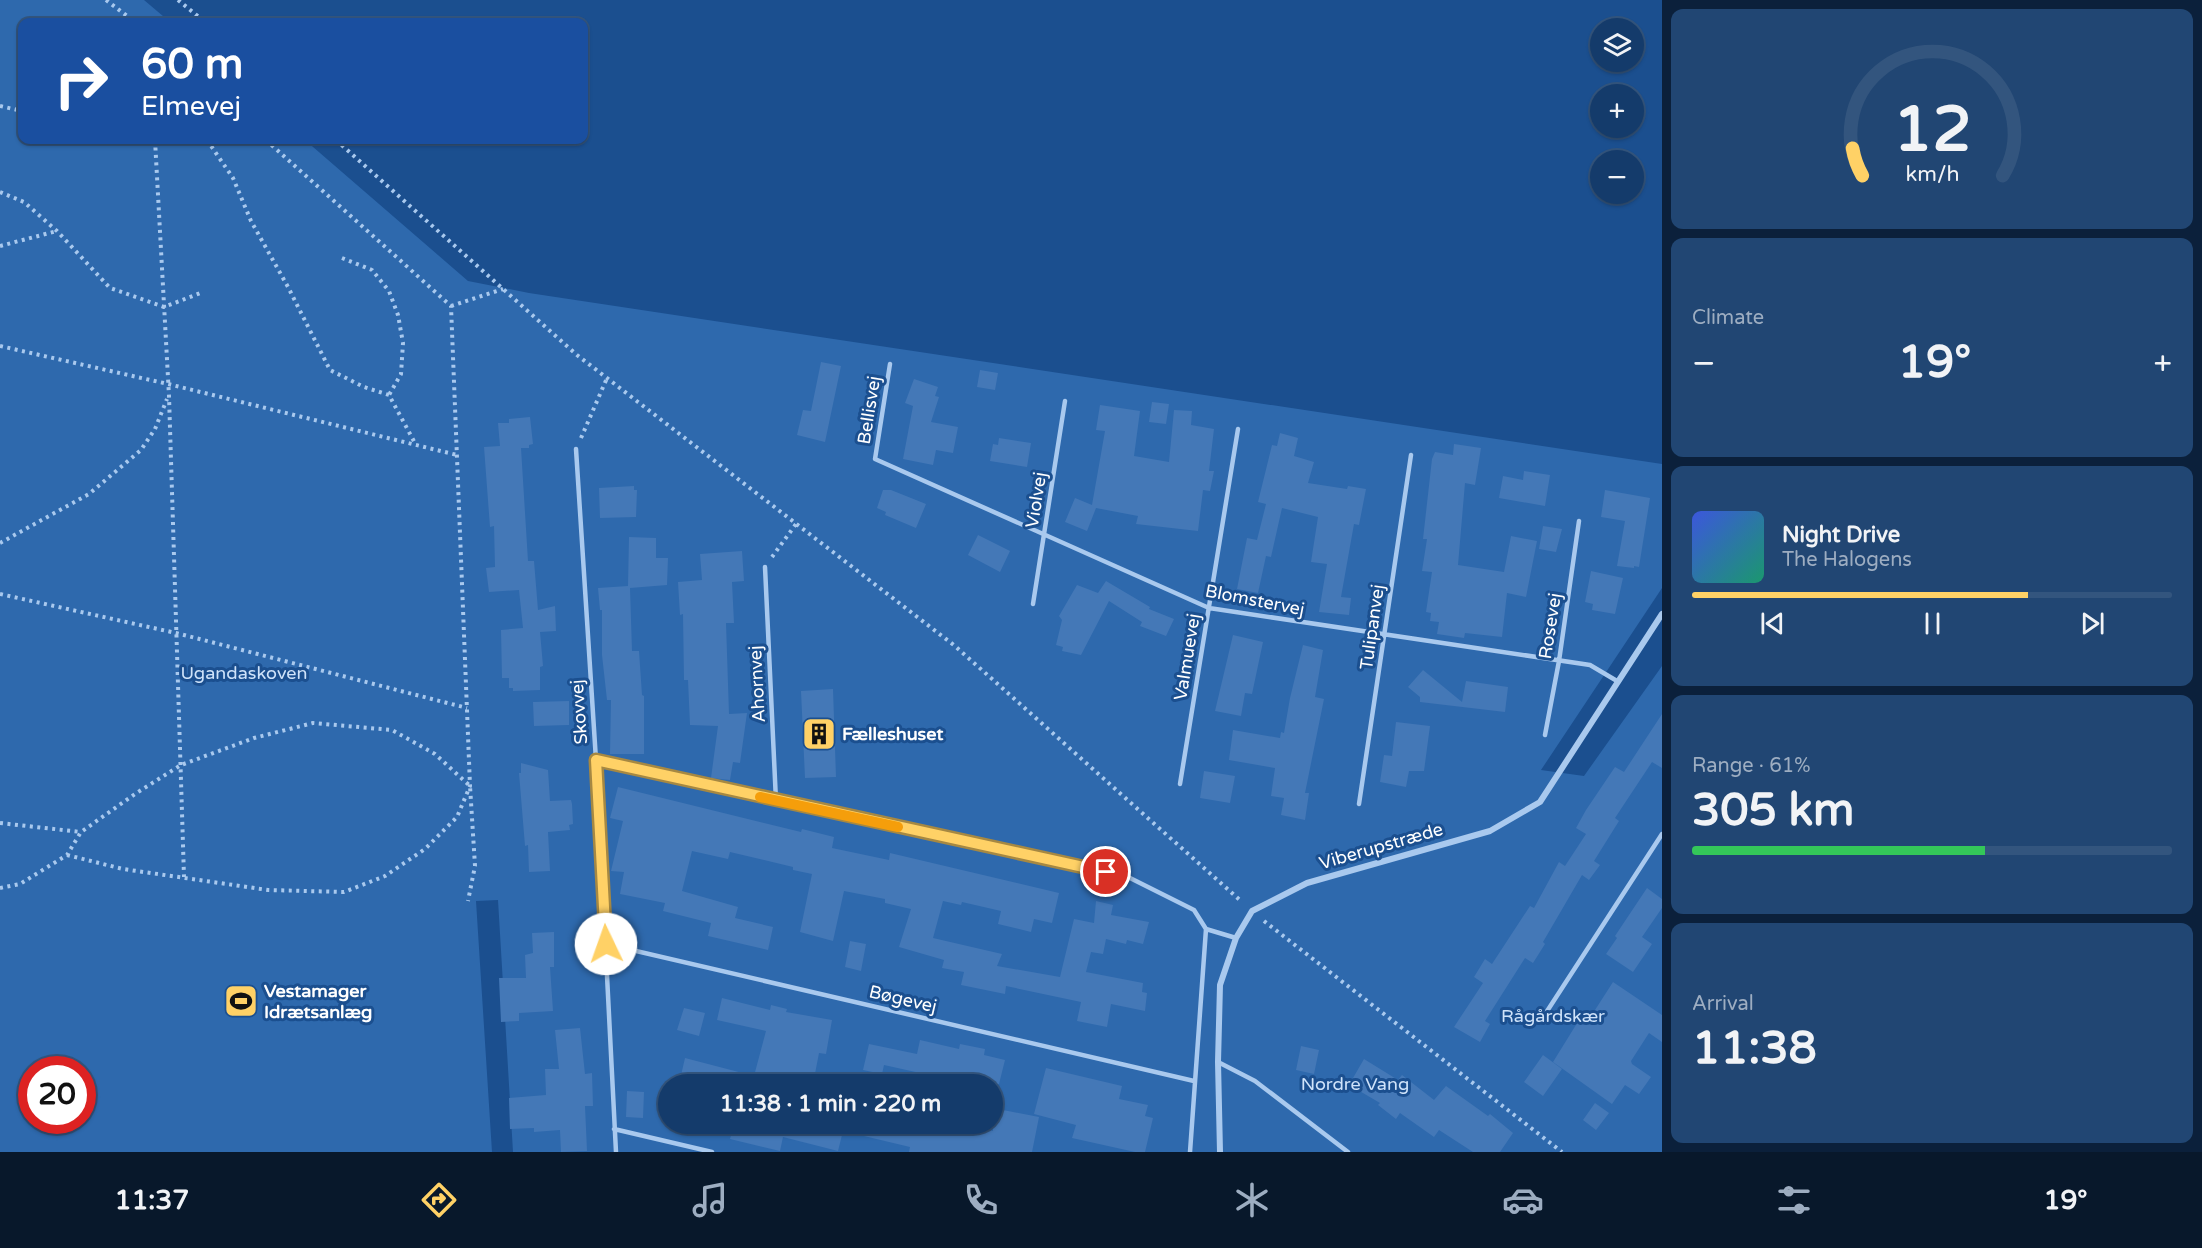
<!DOCTYPE html>
<html lang="en">
<head>
<meta charset="utf-8">
<style>
  body { margin:0; font-family:"Varela Round",sans-serif; background:#214673; color:#f1f3f6; height:100vh; display:flex; flex-direction:column; font-size:22px; white-space:nowrap }
  * { box-sizing:border-box; margin:0 }
  p { font-size:20px; color:#9dadc1 }
  .icon { flex:none; width:33px; height:33px; fill:none; stroke:currentColor; stroke-width:2; stroke-linecap:round; stroke-linejoin:round }
  .map { position:relative; flex:1; overflow:hidden }
  .details { display:flex; flex-direction:column; gap:9px; padding:9px; background:#0b203b; width:540px }
  .details>* { flex:none }
  .hud { position:absolute; left:18px; top:18px; width:570px; height:126px; border-radius:12px; box-shadow:0 2px 4px #0004,0 0 0 2px #33557e; background:#1a4fa0; color:#fff; overflow:hidden }
  .buttons { position:absolute; left:1590px; top:18px; display:grid; gap:12px }
  .buttons a { display:grid; place-items:center; width:54px; height:54px; border-radius:50%; background:#143b6b; box-shadow:0 2px 4px #0004,0 0 0 2px #33557e; font-size:30px }
  .speed { position:absolute; left:18px; top:1056px; display:flex; gap:12px; font-size:30px; font-weight:700; text-align:center }
  .speed>* { display:grid; place-content:center; width:78px; height:78px; border-radius:50%; background:#143b6b; box-shadow:0 2px 4px #0004,0 0 0 2px #33557e; line-height:1 }
  .speed .limit { border:9px solid #d22; background:#fff; color:#111 }
  .pin { position:absolute; display:grid; place-items:center; width:51px; height:51px; color:#fff; margin:-26px; border:3px solid #fff; border-radius:50%; box-shadow:0 2px 6px #0007 }
  .me { position:absolute; width:66px; margin:-33px; rotate:357deg; stroke-linejoin:round; filter:drop-shadow(0 0 4px #0008) }
  .turn { display:flex; align-items:center; gap:21px; height:126px; padding:0 24px; font-size:27px }
  .turn .icon { width:78px; height:78px; stroke-width:2.5 }
  .turn b { display:block; font-size:42px; line-height:51px }
  .big { font-size:45px; font-weight:700; line-height:1.1 }
  .details .card { flex:1; display:flex; flex-direction:column; justify-content:center; gap:9px; min-width:0; padding:0 21px; border-radius:12px; background:#214673 }
  .details .dial { align-items:center; gap:0 }
  .dial svg { height:156px; overflow:visible; fill:none; stroke:#33557e; stroke-width:7; stroke-linecap:round; text-anchor:middle }
  .dial text { fill:#f1f3f6; stroke:none }
  .song { display:flex; align-items:center; gap:18px }
  .cover { width:72px; height:72px; border-radius:9px; background:linear-gradient(135deg,hsl(230 70% 55%),hsl(160 70% 35%)) }
  .played { height:6px; border-radius:3px; background:linear-gradient(90deg,#ffd166 70%,#33557e 70%) }
  .keys { display:flex; justify-content:space-around; direction:ltr }
  .heat { display:flex; justify-content:space-between; align-items:center; font-size:33px; direction:ltr }
  .charge { height:9px; border-radius:4px; background:linear-gradient(90deg,#34c759 61%,#33557e 0) }
  .trip { position:absolute; left:658px; top:1074px; width:345px; height:60px; border-radius:30px; background:#143b6b; box-shadow:0 2px 4px #0004,0 0 0 2px #33557e; font-weight:700; line-height:60px; text-align:center }
  .tabs { display:flex; height:96px; justify-content:space-around; align-items:center; background:#08182b; color:#9dadc1 }
  .tabs .icon { width:42px; height:42px }
  .tabs .selected { color:#ffd166 }
  .tabs b { font-size:27px; color:#f1f3f6 }
  main { display:flex; flex:1; min-height:0 }
  .map>svg:first-child { display:block }
  .green { fill:#2e69ad; fill-rule:evenodd }
  .building { fill:#4478b7 }
  .lines { fill:none; stroke-linecap:round; stroke-linejoin:round }
  .path { stroke:#a9c9ee; stroke-width:4; stroke-dasharray:3 4.5; stroke-linecap:butt }
  .lane { stroke:#a9c9ee; stroke-width:4.5 }
  .street { stroke:#a9c9ee; stroke-width:6 }
  .route-casing { stroke:#a68842; stroke-width:15 }
  .route { stroke:#ffd166; stroke-width:10 }
  .slow { stroke:#f59e0b; stroke-width:10 }
  .labels { text-anchor:middle; dominant-baseline:central; stroke-width:6; stroke-linejoin:round; paint-order:stroke }
  .street-label { font-size:18px; fill:#fff; stroke:#1b4f8f }
  .park-label { font-size:18px; fill:#cfe3fa; stroke:#1b4f8f }
  .poi-label { font-size:18px; font-weight:bold; fill:#fff; stroke:#1b4f8f; text-anchor:start }
</style>
</head>
<body>
<main>
<div class="map">
<svg width="1662" height="1152" viewBox="0 0 1662 1152">
  <rect width="100%" height="100%" fill="#1b4f8f"/>
  <path class="green" d="M 0,0 L 144,0 L 170,22 L 22,22 L 22,140 L 305,140 L 468,281 L 529,293 L 1662,464 L 1662,588 L 1541,770 L 1584,776 L 1662,666 L 1662,1152 L 513,1152 L 498,900 L 476,901 L 492,1152 L 0,1152 ZM 32,1070 L 82,1070 L 82,1120 L 32,1120 ZM 669,1084 L 993,1084 L 993,1124 L 669,1124 Z"/>
  <path class="building" d="M 821,362 L 841,366 L 825,442 L 797,435 L 803,410 L 811,411 Z
    M 980,370 L 998,373 L 995,390 L 977,387 Z
    M 914,379 L 938,387 L 935,396 L 939,397 L 931,422 L 958,427 L 953,453 L 936,450 L 933,465 L 903,459 L 913,406 L 905,403 Z
    M 1152,402 L 1169,404 L 1166,424 L 1149,422 Z
    M 1100,405 L 1140,411 L 1134,456 L 1169,462 L 1174,410 L 1192,411 L 1191,425 L 1214,429 L 1209,471 L 1214,471 L 1210,491 L 1203,490 L 1198,531 L 1136,524 L 1138,516 L 1096,508 L 1087,531 L 1065,522 L 1075,498 L 1092,505 L 1105,431 L 1096,430 Z
    M 530,417 L 533,444 L 529,445 L 529,448 L 521,448 L 528,561 L 534,561 L 538,610 L 555,606 L 556,631 L 540,632 L 543,666 L 540,667 L 540,690 L 513,691 L 513,688 L 509,688 L 509,678 L 502,678 L 501,630 L 523,628 L 519,590 L 489,592 L 486,568 L 495,567 L 494,526 L 490,527 L 484,447 L 500,446 L 498,423 L 509,423 L 509,419 Z
    M 1280,433 L 1298,438 L 1294,456 L 1314,462 L 1308,483 L 1347,489 L 1348,486 L 1366,489 L 1359,525 L 1354,524 L 1341,597 L 1351,598 L 1349,615 L 1319,612 L 1327,564 L 1311,562 L 1318,517 L 1282,508 L 1271,557 L 1266,556 L 1258,593 L 1237,589 L 1247,538 L 1257,540 L 1266,504 L 1258,502 L 1272,445 L 1277,446 Z
    M 999,438 L 1031,443 L 1027,467 L 990,461 L 993,444 L 998,445 Z
    M 1454,444 L 1481,448 L 1475,485 L 1465,483 L 1458,565 L 1504,572 L 1511,536 L 1537,541 L 1526,597 L 1507,593 L 1502,637 L 1465,633 L 1464,638 L 1437,634 L 1439,622 L 1430,621 L 1431,613 L 1426,612 L 1432,572 L 1422,571 L 1427,539 L 1423,539 L 1432,459 L 1435,452 L 1453,455 Z
    M 1524,471 L 1550,475 L 1545,506 L 1499,498 L 1503,476 L 1523,480 Z
    M 634,486 L 634,490 L 637,490 L 636,517 L 600,518 L 599,488 Z
    M 883,490 L 891,490 L 926,504 L 916,528 L 885,515 L 886,512 L 877,508 Z
    M 1605,490 L 1650,498 L 1639,567 L 1634,566 L 1634,568 L 1617,566 L 1625,521 L 1601,517 Z
    M 1543,526 L 1562,529 L 1556,552 L 1539,549 Z
    M 978,535 L 1010,551 L 1000,572 L 968,555 Z
    M 629,537 L 656,538 L 656,558 L 668,558 L 667,585 L 630,588 L 632,651 L 639,651 L 642,695 L 644,696 L 644,754 L 610,754 L 611,700 L 607,700 L 602,655 L 602,610 L 600,610 L 598,588 L 628,586 Z
    M 742,551 L 744,581 L 732,582 L 734,623 L 726,623 L 729,714 L 747,713 L 740,763 L 733,762 L 730,780 L 711,778 L 718,726 L 690,725 L 688,680 L 684,680 L 683,614 L 680,615 L 678,582 L 702,580 L 700,554 Z
    M 1591,571 L 1623,578 L 1615,614 L 1592,610 L 1593,604 L 1585,602 Z
    M 1106,581 L 1150,607 L 1149,609 L 1174,619 L 1166,636 L 1140,626 L 1142,622 L 1109,601 L 1081,655 L 1062,651 L 1063,647 L 1056,645 L 1062,620 L 1059,616 L 1077,585 L 1098,593 Z
    M 1233,635 L 1263,642 L 1252,694 L 1245,693 L 1241,716 L 1215,711 Z
    M 1303,645 L 1323,650 L 1315,697 L 1324,699 L 1305,793 L 1309,793 L 1305,820 L 1281,815 L 1284,798 L 1271,796 L 1275,768 L 1229,760 L 1233,730 L 1280,738 L 1281,732 L 1284,733 L 1290,698 Z
    M 1423,670 L 1462,702 L 1466,681 L 1508,687 L 1505,712 L 1420,702 L 1420,697 L 1408,687 Z
    M 833,689 L 836,777 L 805,778 L 801,691 Z
    M 569,701 L 569,725 L 534,726 L 533,702 Z
    M 1662,714 L 1662,768 L 1652,762 L 1615,818 L 1619,821 L 1594,861 L 1600,865 L 1589,880 L 1582,875 L 1543,942 L 1545,944 L 1533,963 L 1525,958 L 1485,1021 L 1490,1024 L 1480,1042 L 1454,1027 L 1483,983 L 1474,977 L 1485,959 L 1492,964 L 1530,906 L 1534,908 L 1559,862 L 1565,866 L 1586,834 L 1576,828 L 1586,810 L 1615,767 L 1624,772 Z
    M 1396,722 L 1430,726 L 1424,771 L 1409,771 L 1406,787 L 1380,782 L 1384,755 L 1392,756 Z
    M 521,763 L 548,770 L 550,801 L 571,800 L 572,804 L 573,824 L 569,825 L 570,830 L 548,832 L 550,871 L 529,872 L 528,845 L 525,846 L 519,773 L 521,773 Z
    M 1204,771 L 1235,776 L 1230,803 L 1200,798 Z
    M 618,787 L 801,832 L 802,829 L 834,837 L 832,848 L 889,860 L 890,853 L 1059,893 L 1052,923 L 1034,919 L 1031,932 L 998,924 L 1001,911 L 962,902 L 961,905 L 943,901 L 933,938 L 1002,954 L 997,966 L 1060,977 L 1074,919 L 1094,923 L 1096,901 L 1113,905 L 1111,915 L 1149,922 L 1143,944 L 1127,940 L 1126,944 L 1106,939 L 1103,954 L 1091,952 L 1086,972 L 1143,983 L 1142,992 L 1147,993 L 1145,1011 L 1111,1004 L 1107,1027 L 1077,1021 L 1081,1002 L 1006,986 L 1005,994 L 961,985 L 964,972 L 942,968 L 944,960 L 899,947 L 911,909 L 885,903 L 885,899 L 844,891 L 833,941 L 800,932 L 812,874 L 793,870 L 793,867 L 730,852 L 728,859 L 692,851 L 682,891 L 738,907 L 735,918 L 773,927 L 768,950 L 708,936 L 711,923 L 663,911 L 665,903 L 620,894 L 624,872 L 611,871 L 623,821 L 610,818 Z
    M 1647,888 L 1662,899 L 1662,908 L 1642,937 L 1652,944 L 1633,972 L 1606,954 L 1617,938 L 1615,936 Z
    M 554,932 L 554,967 L 550,967 L 553,1011 L 519,1013 L 519,1021 L 501,1022 L 499,978 L 526,978 L 525,955 L 533,953 L 532,933 Z
    M 850,941 L 866,944 L 861,971 L 845,967 Z
    M 1613,982 L 1662,1015 L 1662,1042 L 1649,1033 L 1631,1061 L 1632,1064 L 1651,1077 L 1639,1094 L 1625,1085 L 1612,1104 L 1553,1062 L 1579,1020 L 1586,1024 Z
    M 722,998 L 770,1010 L 771,1005 L 787,1009 L 786,1012 L 832,1020 L 826,1054 L 819,1053 L 813,1084 L 679,1084 L 685,1058 L 754,1076 L 766,1031 L 717,1020 Z
    M 684,1008 L 705,1013 L 699,1036 L 677,1030 Z
    M 580,1028 L 585,1074 L 592,1073 L 593,1106 L 585,1106 L 587,1151 L 561,1152 L 560,1130 L 534,1132 L 534,1128 L 510,1129 L 509,1098 L 546,1095 L 545,1069 L 559,1069 L 555,1030 Z
    M 920,1040 L 959,1049 L 960,1044 L 985,1049 L 984,1055 L 1005,1060 L 999,1084 L 945,1084 L 947,1079 L 884,1065 L 882,1074 L 863,1070 L 869,1044 L 917,1054 Z
    M 1301,1046 L 1319,1050 L 1314,1074 L 1296,1070 Z
    M 1543,1055 L 1562,1069 L 1543,1096 L 1524,1082 Z
    M 1364,1059 L 1398,1080 L 1402,1075 L 1434,1100 L 1446,1086 L 1488,1116 L 1490,1114 L 1513,1133 L 1500,1152 L 1473,1152 L 1439,1130 L 1434,1137 L 1400,1113 L 1396,1119 L 1378,1105 L 1380,1103 L 1351,1086 L 1355,1080 L 1353,1078 Z
    M 1046,1068 L 1122,1086 L 1119,1099 L 1148,1105 L 1145,1116 L 1153,1118 L 1145,1152 L 1135,1152 L 1072,1138 L 1076,1125 L 1034,1114 Z
    M 627,1091 L 644,1092 L 643,1118 L 626,1117 Z
    M 1595,1103 L 1609,1113 L 1596,1130 L 1583,1120 Z
    M 993,1108 L 1039,1117 L 1032,1152 L 909,1152 L 910,1147 L 843,1131 L 838,1151 L 783,1137 L 780,1151 L 730,1139 L 734,1124 L 929,1124 L 963,1132 L 964,1128 L 978,1132 L 980,1127 L 993,1131 Z"/>
  <g class="lines">
    <path class="path" d="M 106,0 L 135,22
      M 178,0 L 205,22
      M 0,106 L 22,111
      M 137,140 L 156,144
      M 155,140 L 169,396 L 184,877
      M 207,140 L 233,178 L 251,221 L 288,287 L 330,370 L 364,387 L 389,395 L 416,445
      M 336,140 L 577,355 L 955,646 L 1242,902
      M 0,192 L 24,202 L 57,231 L 110,288 L 164,307 L 203,292
      M 0,246 L 57,231
      M 342,258 L 372,270 L 389,291 L 398,315 L 403,343 L 401,374 L 389,395
      M 451,306 L 503,289
      M 0,346 L 168,384 L 457,455
      M 581,438 L 607,378
      M 0,543 L 89,494 L 141,450 L 155,429 L 167,399
      M 772,557 L 796,524
      M 0,594 L 176,633 L 467,708
      M 0,823 L 81,832
      M 67,855 L 123,869 L 268,890 L 344,892 L 385,876 L 425,849 L 457,817 L 470,786 L 451,306 L 266,140
      M 0,888 L 20,884 L 67,855 L 81,832 L 135,794 L 181,765 L 254,738 L 313,723 L 392,730 L 435,754 L 470,786 L 475,866 L 468,901
      M 1264,921 L 1562,1152"/>
    <path class="lane" d="M 890,364 L 875,459 L 1209,608 L 1590,665 L 1617,681
      M 576,449 L 596,760 L 616,1152
      M 765,567 L 776,801
      M 1033,604 L 1065,401
      M 1545,735 L 1559,661 L 1579,521
      M 596,760 L 1128,877 L 1194,910 L 1206,929
      M 1180,784 L 1238,429
      M 1359,804 L 1411,455
      M 1206,929 L 1236,938
      M 606,944 L 1194,1081
      M 1540,1022 L 1662,834
      M 1218,1062 L 1255,1081 L 1348,1152
      M 614,1129 L 712,1152
      M 1190,1152 L 1206,929"/>
    <path class="street" d="M 1220,1152 L 1218,1062 L 1220,985 L 1236,938 L 1252,911 L 1307,883 L 1490,831 L 1540,802 L 1662,614"/>
  </g>
  <g class="lines">
    <g class="route-casing">
      <path id="route" d="M 606,944 L 596,760 L 1106,872"/>
    </g>
    <use href="#route" class="route"/>
    <path class="slow" d="M 760,797 L 898,827"/>
  </g>
  <defs>
    <g id="building-square" transform="scale(1.725)"><rect x="-9" y="-9" width="18" height="18" rx="4" fill="#ffd166" stroke="#1b4f8f"/><path d="M-4-6H4V6H1V3H-1V6H-4ZM-2.5-4.3h1.7v1.8h-1.7ZM.8-4.3h1.7v1.8H.8ZM-2.5-1h1.7V.8h-1.7ZM.8-1h1.7V.8H.8Z" fill="#111"/></g>
    <g id="stadium-square" transform="scale(1.725)"><rect x="-9" y="-9" width="18" height="18" rx="4" fill="#ffd166" stroke="#1b4f8f"/><path d="M0-5a6.5 5 0 1 0 0 10a6.5 5 0 1 0 0-10ZM-3.5-1.8h7v3.6h-7Z" fill="#111"/></g>
  </defs>
  <g fill-rule="evenodd">
    <use href="#building-square" x="819" y="734"/>
    <use href="#stadium-square" x="241" y="1001"/>
  </g>
  <g class="labels">
    <g class="street-label">
      <text transform="translate(869 410) rotate(-81)">Bellisvej</text>
      <text transform="translate(1036 500) rotate(-81)">Violvej</text>
      <text transform="translate(1255 600) rotate(11)">Blomstervej</text>
      <text transform="translate(1550 626) rotate(-81)">Rosevej</text>
      <text transform="translate(1372 627) rotate(-82)">Tulipanvej</text>
      <text transform="translate(1187 657) rotate(-81)">Valmuevej</text>
      <text transform="translate(757 684) rotate(-93)">Ahornvej</text>
      <text transform="translate(579 712) rotate(-94)">Skovvej</text>
      <text transform="translate(1381 846) rotate(-16)">Viberupstræde</text>
      <text transform="translate(903 999) rotate(13)">Bøgevej</text>
    </g>
    <g class="park-label">
      <text x="244" y="673">Ugandaskoven</text>
      <text x="1553" y="1016">Rågårdskær</text>
      <text x="1355" y="1084">Nordre Vang</text>
    </g>
    <g class="poi-label">
      <text x="842" y="734">Fælleshuset</text>
      <text x="264" y="991">Vestamager<tspan x="264" dy="21">Idrætsanlæg</tspan></text>
    </g>
  </g>
</svg>
<div class="buttons">
<a><svg class="icon" aria-label="layers" viewBox="0 0 24 24"><path d="M12 4l9 5-9 5-9-5zM3 14l9 5 9-5"/></svg></a>
<a>+</a>
<a>−</a>
</div>
<div class="speed"><div class="limit">20</div></div>
<div class="pin" style="left:1106px;top:872px;background:#d93025"><svg class="icon" aria-label="arrive" viewBox="0 0 24 24"><path d="M6 21V4h12l-3 4 3 4H6"/></svg></div>
<svg class="me" style="left:606px;top:944px" viewBox="-20 -20 40 40"><circle r="19" fill="#fff"/><path d="M0-13L10 11 0 6-10 11z" fill="#ffd166"/></svg>
<div class="trip">11:38 · 1 min · 220 m</div>
<div class="hud">
<div class="turn"><svg class="icon" aria-label="right" viewBox="0 0 24 24"><path d="M7 20v-9h11M14 6l5 5-5 5"/></svg><div><b>60 m</b>Elmevej</div></div>
</div>
</div>
<section class="details">
<div class="card dial"><svg viewBox="0 0 100 80">
<path d="M14 69A42 42 0 1 1 86 69"/>
<path d="M14 69A42 42 0 0 1 9 55" stroke="#ffd166"/>
<text x="50" y="56" font-size="32" font-weight="700">12</text>
<text x="50" y="72" font-size="11">km/h</text>
</svg></div>
<div class="card"><p>Climate</p>
<div class="heat"><a>−</a><b class="big">19°</b><a>+</a></div>
</div>
<div class="card">
<div class="song"><i class="cover"></i><div><b>Night Drive</b><p>The Halogens</p></div></div>
<div class="played"></div>
<div class="keys"><svg class="icon" aria-label="previous" viewBox="0 0 24 24"><path d="M18 5L8 12l10 7zM5 5v14"/></svg><svg class="icon" aria-label="pause" viewBox="0 0 24 24"><path d="M8 5v14M16 5v14"/></svg><svg class="icon" aria-label="next" viewBox="0 0 24 24"><path d="M6 5l10 7-10 7zM19 5v14"/></svg></div>
</div>
<div class="card"><p>Range · 61%</p><b class="big">305 km</b><div class="charge"></div></div>
<div class="card"><p>Arrival</p><b class="big">11:38</b></div>
</section>
</main>
<nav class="tabs">
<b>11:37</b>
<svg class="icon selected" aria-label="directions" viewBox="0 0 24 24"><path d="M12 3l9 9-9 9-9-9zM9 14v-3h6M13 9l2 2-2 2"/></svg>
<svg class="icon" aria-label="music" viewBox="0 0 24 24"><path d="M9 18V5l10-2v13"/><circle cx="6" cy="18" r="3"/><circle cx="16" cy="16" r="3"/></svg>
<svg class="icon" aria-label="phone" viewBox="0 0 24 24"><path d="M5 4h4l2 5-3 2q2 4 5 5l2-3 5 2v4C11 20 4 13 5 4z"/></svg>
<svg class="icon" aria-label="climate" viewBox="0 0 24 24"><path d="M12 3v18M4 7l16 10M4 17L20 7"/></svg>
<svg class="icon" aria-label="car" viewBox="0 0 24 24"><path d="M5 17H2v-5l4-1 3-4h7l3 4 3 1v5h-3M9 17h6M6 11h13"/><circle cx="7" cy="17" r="2"/><circle cx="17" cy="17" r="2"/></svg>
<svg class="icon" aria-label="filters" viewBox="0 0 24 24"><path d="M4 7h16M4 17h16"/><circle cx="9" cy="7" r="2"/><circle cx="15" cy="17" r="2"/></svg>
<b>19°</b>
</nav>
</body>
</html>
